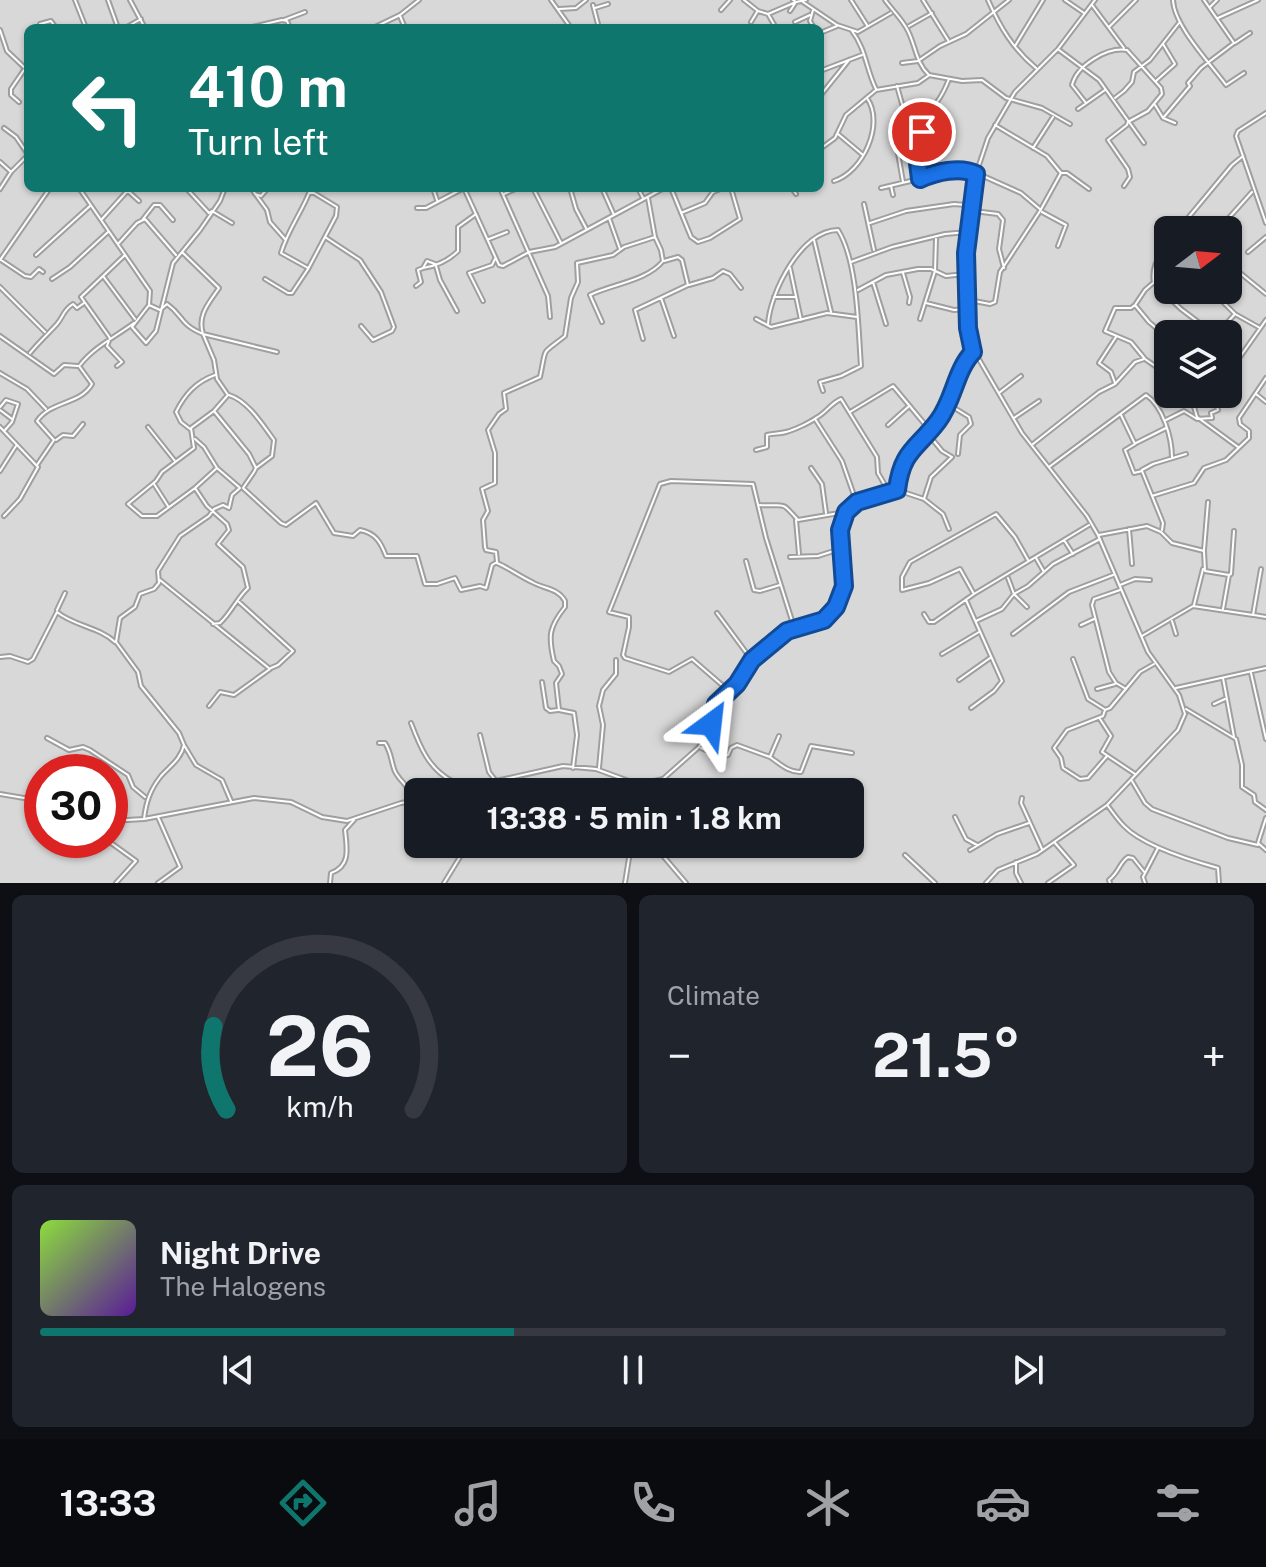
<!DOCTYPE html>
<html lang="en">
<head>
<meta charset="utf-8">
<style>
  body { margin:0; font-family:"Public Sans",sans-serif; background:#20242c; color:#f1f3f6; height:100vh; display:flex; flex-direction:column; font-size:30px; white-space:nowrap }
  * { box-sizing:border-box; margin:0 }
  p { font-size:26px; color:#9ea1a6 }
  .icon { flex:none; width:44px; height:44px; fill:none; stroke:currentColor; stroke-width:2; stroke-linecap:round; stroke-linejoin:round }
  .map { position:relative; height:883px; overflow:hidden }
  .drawer { display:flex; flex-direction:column; gap:12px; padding:12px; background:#0d0f14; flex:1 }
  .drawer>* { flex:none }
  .hud { position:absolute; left:24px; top:24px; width:800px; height:168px; border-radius:12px; box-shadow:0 2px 6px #0004; background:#0f766e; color:#fff; overflow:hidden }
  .needle { width:52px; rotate:74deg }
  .buttons { position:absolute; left:1154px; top:216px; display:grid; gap:16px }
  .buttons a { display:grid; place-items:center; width:88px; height:88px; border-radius:12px; background:#171b24; box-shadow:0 2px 6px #0004; font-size:40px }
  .speed { position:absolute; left:24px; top:754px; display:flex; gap:16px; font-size:40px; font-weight:700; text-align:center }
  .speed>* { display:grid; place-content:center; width:104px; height:104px; border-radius:50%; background:#171b24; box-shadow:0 2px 6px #0004; line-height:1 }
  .speed .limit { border:12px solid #d22; background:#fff; color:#111 }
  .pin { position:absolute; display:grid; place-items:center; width:68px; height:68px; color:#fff; margin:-34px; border:4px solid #fff; border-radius:50%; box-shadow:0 2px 8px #0007 }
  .me { position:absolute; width:88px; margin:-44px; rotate:30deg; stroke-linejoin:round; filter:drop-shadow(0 0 6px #0008) }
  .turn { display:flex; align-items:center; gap:28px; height:168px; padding:0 32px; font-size:36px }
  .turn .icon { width:104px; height:104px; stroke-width:2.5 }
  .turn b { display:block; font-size:56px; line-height:68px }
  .big { font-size:60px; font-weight:700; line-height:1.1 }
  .drawer .card { flex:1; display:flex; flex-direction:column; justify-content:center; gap:12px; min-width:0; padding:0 28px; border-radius:12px; background:#20242c }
  .drawer .dial { align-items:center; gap:0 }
  .dial svg { height:208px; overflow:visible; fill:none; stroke:#363941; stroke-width:7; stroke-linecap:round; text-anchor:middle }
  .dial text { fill:#f1f3f6; stroke:none }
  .song { display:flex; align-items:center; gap:24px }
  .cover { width:96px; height:96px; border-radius:12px; background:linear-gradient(135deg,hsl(90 70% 55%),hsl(270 70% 35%)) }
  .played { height:8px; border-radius:4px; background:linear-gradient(90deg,#0f766e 40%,#363941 40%) }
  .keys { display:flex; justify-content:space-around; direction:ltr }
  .heat { display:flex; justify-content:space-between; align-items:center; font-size:44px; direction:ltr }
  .drawer .tiles { flex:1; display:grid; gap:12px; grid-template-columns:1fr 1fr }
  .card:last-child { grid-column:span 2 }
  .trip { position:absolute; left:404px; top:778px; width:460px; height:80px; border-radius:12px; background:#171b24; box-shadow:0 2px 6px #0004; font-weight:700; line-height:80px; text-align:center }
  .tabs { display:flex; height:128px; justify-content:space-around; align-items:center; background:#090b0e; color:#9ea1a6 }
  .tabs .icon { width:56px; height:56px }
  .tabs .on { color:#0f766e }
  .tabs b { font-size:36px; color:#f1f3f6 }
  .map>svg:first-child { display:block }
  .residential { fill:#d9d8d8; fill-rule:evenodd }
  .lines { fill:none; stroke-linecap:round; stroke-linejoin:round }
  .minor-casing { stroke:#9f9f9f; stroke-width:6 }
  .minor { stroke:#fff; stroke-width:2 }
  .route-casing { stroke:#114b97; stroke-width:20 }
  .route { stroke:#1a73e8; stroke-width:14 }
</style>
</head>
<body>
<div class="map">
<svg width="1266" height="883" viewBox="0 0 1266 883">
  <rect width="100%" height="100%" fill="#ece6e0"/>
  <path class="residential" d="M 0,0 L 1266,0 L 1266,883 L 0,883 ZM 28,28 L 820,28 L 820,188 L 28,188 ZM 1168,230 L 1228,230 L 1228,290 L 1168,290 ZM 1168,334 L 1228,334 L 1228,394 L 1168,394 ZM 42,772 L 110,772 L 110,840 L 42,840 ZM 418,792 L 850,792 L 850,844 L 418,844 Z"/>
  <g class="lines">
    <g class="minor-casing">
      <path id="minor" d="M 75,0 L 86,28
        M 108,0 L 118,28
        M 130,0 L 145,28
        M 551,0 L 571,28
        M 744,0 L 758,11 L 768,14 L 776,28
        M 851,0 L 867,25
        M 885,0 C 892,10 903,20 908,31 C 916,47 916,63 929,75 L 962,81 L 982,80 L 1006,98 L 1042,108 L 1070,124
        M 923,0 L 948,40
        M 988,0 C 1000,27 1013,49 1036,68
        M 1065,0 L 1084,13
        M 1173,0 C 1174,26 1210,63 1226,85 L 1244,73
        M 803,2 L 837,25 L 858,32
        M 593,5 L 599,28
        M 1092,5 L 1124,48
        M 1210,7 L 1217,0
        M 595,8 L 608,4
        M 559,9 L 576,8 L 586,0
        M 721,10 L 730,0
        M 813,10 L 810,21 L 814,28
        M 790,11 L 796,2 L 806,0
        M 768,14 L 796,2 L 793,0
        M 400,16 L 405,28
        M 1218,18 L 1258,0
        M 284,20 L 305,12
        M 751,22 L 757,12
        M 795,22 L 810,15
        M 40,24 L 51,21 L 56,28
        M 909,26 L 932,13
        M 1109,27 L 1136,0
        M 125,28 L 141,19
        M 248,28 L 282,20 L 287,21 L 290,28
        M 373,28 L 400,15 L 419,0
        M 0,30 L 7,51 L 28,71
        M 852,31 C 866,49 866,69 876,89
        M 858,32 L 891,13
        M 820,33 L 837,26
        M 1235,43 L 1250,33
        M 1015,46 L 1043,0
        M 1059,50 L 1099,80 L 1144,143
        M 902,63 L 918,61 L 940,46 L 966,34 L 1009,0
        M 820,71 L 862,55
        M 1156,81 L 1175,64 L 1163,44
        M 897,86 L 906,118
        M 820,96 L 849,60
        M 1115,98 L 1124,91 L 1132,82 L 1134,72 L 1150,60 L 1179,23
        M 19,102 L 11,95 L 11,89 L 24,70
        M 1086,103 L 1072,85 C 1077,65 1107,47 1127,50 L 1161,88 L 1162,94 L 1148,111 L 1128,122 L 1127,125 L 1108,140 L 1128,169 L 1130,177 L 1124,186
        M 1155,105 L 1163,118 L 1175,123
        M 1078,109 L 1105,90
        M 1266,113 L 1238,131 L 1236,136 L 1266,223
        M 916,117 L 915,120 L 924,137 L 916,147 L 920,179 L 939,172 L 972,171 L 1021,193 L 1041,210
        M 1163,118 L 1190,86 L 1188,83 L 1201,68 L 1234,43 L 1204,0
        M 897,123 C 905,119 913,119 922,115 C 935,109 944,92 949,79
        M 995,125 L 1047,156 L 1061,173 L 1067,173 L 1089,189
        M 4,128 L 16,137 L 27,153
        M 838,134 L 863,155
        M 1033,148 L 1053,117
        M 820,149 L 835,138 L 846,115 L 876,90 L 918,83 L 928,76
        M 0,162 L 10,171
        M 834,181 C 863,172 885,124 867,98
        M 903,182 L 898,153 L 918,143
        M 891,186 L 893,195
        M 79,188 L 150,291 L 149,305 L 132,327 L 146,343 L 156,331 L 173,263 L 200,230 L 220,201 L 225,188
        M 186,188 L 209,213 L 212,211 L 232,223
        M 251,188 L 267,210 L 270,222 L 285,239
        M 433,188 L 437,200
        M 464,188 L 499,265 L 503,266 L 529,252 L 555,247 L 664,188
        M 500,188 L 548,296 L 550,317
        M 533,188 L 561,243
        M 570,188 L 576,209 L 586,228
        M 602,188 L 614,215
        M 638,188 L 643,198
        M 671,188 L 691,237 L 698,242 L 710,238 L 740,219 L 731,188
        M 792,188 L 796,194
        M 881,188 L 919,179
        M 0,189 L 11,172 L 28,155
        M 128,191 L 139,201
        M 255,194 L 261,196 L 268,188
        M 504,194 L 518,188
        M 864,204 L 874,250
        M 417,208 L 426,208 L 462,189
        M 1042,212 L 1066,225 L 1058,246
        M 681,213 L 705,203 L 713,192 L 723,188
        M 609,218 L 620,249
        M 102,219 L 130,188
        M 143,219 L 154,205 L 160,205 L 173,220
        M 870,223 L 906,211 L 954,204 L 966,205 L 974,211 L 998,214 L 1003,220 L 999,249 L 1004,268
        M 1178,230 L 1232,165 L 1243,156
        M 1218,230 L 1252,192
        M 325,237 L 360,260 L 381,292 L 394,327 L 392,331 L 373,340 L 361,326
        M 489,239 L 507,232
        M 814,240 L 831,312
        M 118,244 L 137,223 L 145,219 L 176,255
        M 182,252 L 219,288 C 209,303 197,315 203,334 L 277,352
        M 1168,252 C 1155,256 1152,271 1154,283 L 1181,309 L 1214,334
        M 1248,252 L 1266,237
        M 36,255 L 90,206
        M 0,260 L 50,188
        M 1,260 L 25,276 L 31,277 L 39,269 L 43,272
        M 851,262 L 892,247 L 945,234 L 968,232
        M 1228,263 L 1266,294
        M 436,266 L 440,280 L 457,311
        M 308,268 L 281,253 C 288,229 303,211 311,188
        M 423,268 C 436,266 449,260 458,251 L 458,227 L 476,214
        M 790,268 L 801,320
        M 903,273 L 910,297 L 909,303
        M 103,276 L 135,319
        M 52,279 L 70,267 L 108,232
        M 265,279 L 288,293 L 292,293 L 308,269 L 336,216 L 337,207 L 314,193 L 310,193
        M 873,282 L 886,324
        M 689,285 L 713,278 L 723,271 L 730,274 L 741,288
        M 416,286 L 421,282 L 418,270 L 423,268 L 427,261 L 435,264
        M 0,287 L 45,332
        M 858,290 L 886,275 L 918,269 L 931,269 L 946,276 L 965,274
        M 1211,290 L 1235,314 L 1260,328
        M 774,297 L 795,297
        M 661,298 L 674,336
        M 969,300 L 990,304 L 995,302 L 1000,272 L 1040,211 L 1061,173
        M 483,301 L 469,273 L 492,265 L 495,259
        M 926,303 L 954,310 L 967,309
        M 149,305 L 160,310 L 167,304 C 184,316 179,324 203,334 L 214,360 L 217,379 L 228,395 L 214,411 L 191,428 L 194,448 L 162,472 L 156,481 L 128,504 L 142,516 L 157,516 L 195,488
        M 1135,305 L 1145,290 L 1153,283
        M 756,319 L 771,327 L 827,313 L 857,317
        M 920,319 L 935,271 L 936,239
        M 602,322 L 590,295 C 612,284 647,281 663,261 L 661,250 L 655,237 L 648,198
        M 768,324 C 770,293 801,230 838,230 C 858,262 858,328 861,366 L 841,376 L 820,382 L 823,391
        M 1217,334 L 1234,315
        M 0,336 L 54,374 L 64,365 L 78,366
        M 1168,338 L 1149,322 L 1135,305 L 1131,308 L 1115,308 L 1105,331 L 1131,342 L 1145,359 L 1168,375
        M 643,339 L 635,310 L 688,285 L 682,260 L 678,257 L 664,261
        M 30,353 C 39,342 48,334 57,324 C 63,317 64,309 73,304 L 77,308 L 84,303
        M 80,365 C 94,347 115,337 134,323
        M 117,366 L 122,362 L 107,346 L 110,338 L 81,297 L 125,255
        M 0,373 L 27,389 L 46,409
        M 1228,374 L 1266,320
        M 1115,383 L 1111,372 L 1099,363 L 1116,337
        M 999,393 L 1021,376
        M 1185,394 L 1192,400 L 1197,417 L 1238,447
        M 1256,394 L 1266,402
        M 229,395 C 248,401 262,424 274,440 L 272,456 L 256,468
        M 948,404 L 969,417 L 971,424 L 960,435 L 958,454
        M 0,407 L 6,400 L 18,404 L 12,422 L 5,430
        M 0,410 L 12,419
        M 214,411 L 249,454 L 256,468 L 254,472 L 243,488 L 281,523 L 286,525 L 316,503 L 334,533 L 353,536 L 360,530 C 376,533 381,543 386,556 L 417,556 L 425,584 L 437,584 L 455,578 L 461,590 L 480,586 L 486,588 L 492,565 L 497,562 L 496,552 L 486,550 L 485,547 L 483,520 L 488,511 L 482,489 L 495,483 L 495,453 L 488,430 L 499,414 L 506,409 L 504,393 L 540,377 C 547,345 540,356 565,336 L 571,298 L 578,282 L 577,263 L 613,255 L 624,247 L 655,237
        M 850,412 L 893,386 L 928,428
        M 1121,415 L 1135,444 L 1125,450 L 1134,473 L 1142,471 L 1163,523 L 1162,530
        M 1014,418 L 1039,401
        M 815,419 L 842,461 L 856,501
        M 1166,420 L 1184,411 L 1197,419 L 1212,418 L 1211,413 L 1218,410 L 1215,400 L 1217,394
        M 888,425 L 908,407
        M 0,427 L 38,467 L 20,499 L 4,516
        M 148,427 L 175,461
        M 190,429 L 181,422 L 176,412 C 185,394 196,382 215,375
        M 195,439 L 204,447 L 217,468 L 239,487
        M 56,440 L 63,435 L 73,436 L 83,424
        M 1136,443 L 1166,428
        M 1033,444 L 1099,392 L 1115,384 L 1135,362 L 1144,359
        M 756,450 L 767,447 L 767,435 C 774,433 779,434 786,432 C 794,430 809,423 816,418 C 826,413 831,403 841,399 L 877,457 L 878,473 L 889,492
        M 37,465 L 54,440 L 37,421 C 52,400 80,405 92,384 L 79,366
        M 1049,467 L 1146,395 C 1163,406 1172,438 1172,458
        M 811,468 L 822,484 L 826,513
        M 1142,470 L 1153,464 L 1186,454
        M 0,471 L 16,446
        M 154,484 L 168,506
        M 897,490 L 924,499 L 943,514 L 949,529
        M 1152,496 L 1194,483 L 1204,468 L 1226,460 L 1249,438 L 1249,431 L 1240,424 L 1239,418 L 1266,378
        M 924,499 L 931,477 L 952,457 L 942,451 L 928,434
        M 760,505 C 787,507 779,499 798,520 L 845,512
        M 796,520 L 799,554
        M 1129,529 L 1132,564
        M 1099,535 L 1147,526 L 1161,532 L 1172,543 L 1204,551 L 1205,571 L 1229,575
        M 1064,540 L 1073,554
        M 1204,550 L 1208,502
        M 790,557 L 818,556 L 840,549
        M 1036,558 L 1044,572
        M 746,561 L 754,590 L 760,591 L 780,585
        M 497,563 C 509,568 519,576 532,582 C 544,589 558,588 565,601 L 565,607 C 549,627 548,636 554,661 L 559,666 L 562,674 L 556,683 L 559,710 L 574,713 L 577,735 L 573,768
        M 1008,578 L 1014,594 L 1027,607
        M 160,580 L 270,669 L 234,695 L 220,692 L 209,706
        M 1120,585 L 1135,579 L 1150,580
        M 1120,590 L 1094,599 L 1092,605 L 1109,672 L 1116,683 L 1126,689
        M 974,594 L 960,569 L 929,583 L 902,590 L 902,577 L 910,562 L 996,514 L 1015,537 L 1028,560
        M 966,600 L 1002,681 L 994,691 L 971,708
        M 239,602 L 293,651 L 278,665 L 271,668
        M 1194,605 L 1203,569
        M 1223,609 L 1229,575 L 1231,574 L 1234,531
        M 57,610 L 65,593
        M 717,613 L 751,659
        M 924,614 L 929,622 L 934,622 L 974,594 L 1089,525
        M 1254,615 L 1266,617
        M 976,621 L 1002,609 L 1014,594 L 1028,586 L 1053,564 L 1100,539
        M 1172,621 L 1176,634
        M 213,624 L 220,623 C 231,613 237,598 248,588 L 243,567 L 218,544 L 229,530 L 227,524 L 207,506 L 195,488 L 217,468
        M 1081,625 L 1094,619
        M 1013,634 L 1069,592 L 1113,575
        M 1142,636 L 1193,606 L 1253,615 L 1261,569
        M 942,654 L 979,632
        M 0,657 L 10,656 L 28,662 L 33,659 L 57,612 C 74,626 99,627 115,642
        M 1073,659 L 1088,699 L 1104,709
        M 1251,673 L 1266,739
        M 1223,678 L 1234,737
        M 959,680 L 990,658
        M 542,682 L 546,708 L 550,711 L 558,710
        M 1176,688 L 1266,668
        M 1097,689 L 1115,684
        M 729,691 L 692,659 L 669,672 L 625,658 L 623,655 L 629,627 L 629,617 L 609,612 L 660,484 L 671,481 L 753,484 L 766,538 L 794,627
        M 1214,704 L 1225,699
        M 1186,709 L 1236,739 L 1242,765 L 1242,787 L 1254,795 L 1255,802 L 1266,810
        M 1100,719 L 1111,736 L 1102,752 L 1135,774
        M 411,723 C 420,747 429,769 452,781 L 456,792
        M 480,735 L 489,772 L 496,781 L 493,792
        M 47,738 L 69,750 L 83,747 L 90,750 L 128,775 L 133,787 L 145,797
        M 379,743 L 385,743 C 391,752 391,760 394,769 C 398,781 408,783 413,799
        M 184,745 L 196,765 L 222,780 L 231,801
        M 701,748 L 722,757 L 728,755 L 731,748 L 737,745 L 770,757 L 779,736
        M 1107,756 L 1088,778 L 1080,779 L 1063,768 L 1061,758 L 1054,748 L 1067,730 L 1103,716 L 1105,710 L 1110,708 L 1140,672 L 1154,664
        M 770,757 C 779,763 789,773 801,772 L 811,746 L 852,753
        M 599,768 L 603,725 L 599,706 L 603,690 L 616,674 L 616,660
        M 1132,781 L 1145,803 L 1152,809 L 1228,838 L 1258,845
        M 629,782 L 630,792
        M 472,792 L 496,781 L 563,766 L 596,769 L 629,781 L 645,783 L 663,779 L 699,747 L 711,724 L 716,704 L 737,684 L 752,660 L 787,631 L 824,620 L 836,607 L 844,586 L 840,530 L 843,517 L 857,502 L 897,490 L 904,459 L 940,419 L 971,353
        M 0,794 L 42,801
        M 1022,798 L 1021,803 L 1042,849
        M 1108,806 C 1113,813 1118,820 1124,826 C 1142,845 1193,861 1218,868 L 1219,883
        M 955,817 L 966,839 L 977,845
        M 1266,818 L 1258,843 L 1266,850
        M 144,819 C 146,802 150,790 161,776 C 170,766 181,759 184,745 L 179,733 L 141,686 L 138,672 L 116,642 L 120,618 L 135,607 L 140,594 L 154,589 L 159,583 L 158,571 L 180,536 L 209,516 L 214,509 L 223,505 L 229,508 L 232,495 L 240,488
        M 110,821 L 144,819 L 254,798 L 291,802 L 322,817 L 347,821 L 401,803 L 418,800
        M 107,840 L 136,861 L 116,883
        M 653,844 L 686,883
        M 970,850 L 997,834 L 1029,823
        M 905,855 L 935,883
        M 1016,862 L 1016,873 L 1021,883
        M 158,883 L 180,867 L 158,817
        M 330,883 L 331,873 C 351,866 347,848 345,830 L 354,820
        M 444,883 L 468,844
        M 625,883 L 629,858 L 636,844
        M 986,883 L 998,870 L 1037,854 L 1107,805 L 1178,730 L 1185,714 L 1179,695 L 1148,652 L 1098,535 L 1087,516 L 1022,433 L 970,344 L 966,274 L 968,232 L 976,174 L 988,138 L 1015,92 L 1058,49 L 1095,0
        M 1048,883 L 1074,865 L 1055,843
        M 1110,883 L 1109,880 C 1120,871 1119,863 1128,857 L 1133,858 L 1145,873
        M 1145,883 L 1143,877 L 1158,848"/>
    </g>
    <use href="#minor" class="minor"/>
  </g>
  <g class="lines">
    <g class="route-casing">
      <path id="route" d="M 711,724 L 716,704 L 737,684 L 752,660 L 787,631 L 824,620 L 836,607 L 844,586 L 840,530 L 846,512 L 857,502 L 897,490 C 902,450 917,449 938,421 C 954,400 955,371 973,352 L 968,328 L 966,253 L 976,174 C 960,166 936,172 920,179 L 916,147 L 924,137 L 922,132"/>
    </g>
    <use href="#route" class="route"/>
  </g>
</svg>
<div class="buttons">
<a><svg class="needle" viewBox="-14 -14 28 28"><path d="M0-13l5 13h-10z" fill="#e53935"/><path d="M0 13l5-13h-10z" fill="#9ea1a6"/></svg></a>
<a><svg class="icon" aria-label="layers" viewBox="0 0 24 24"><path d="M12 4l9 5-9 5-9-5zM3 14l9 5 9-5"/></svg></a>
</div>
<div class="speed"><div class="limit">30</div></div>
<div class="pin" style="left:922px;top:132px;background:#d93025"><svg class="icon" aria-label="arrive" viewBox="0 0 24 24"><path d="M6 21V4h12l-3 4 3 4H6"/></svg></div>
<svg class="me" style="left:711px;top:724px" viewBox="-20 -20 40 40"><path d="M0-17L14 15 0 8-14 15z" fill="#1a73e8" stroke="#fff" stroke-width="4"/></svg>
<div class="trip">13:38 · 5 min · 1.8 km</div>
<div class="hud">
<div class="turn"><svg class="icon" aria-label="left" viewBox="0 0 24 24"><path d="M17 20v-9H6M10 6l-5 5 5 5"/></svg><div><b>410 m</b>Turn left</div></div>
</div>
</div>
<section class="drawer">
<div class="tiles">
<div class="card dial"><svg viewBox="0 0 100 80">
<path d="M14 69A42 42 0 1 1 86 69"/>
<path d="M14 69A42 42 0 0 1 9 37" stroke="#0f766e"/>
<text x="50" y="56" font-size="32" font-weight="700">26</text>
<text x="50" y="72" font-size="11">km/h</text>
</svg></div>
<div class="card"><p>Climate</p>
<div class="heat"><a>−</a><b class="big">21.5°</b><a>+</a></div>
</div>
<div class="card">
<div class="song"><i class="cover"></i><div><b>Night Drive</b><p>The Halogens</p></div></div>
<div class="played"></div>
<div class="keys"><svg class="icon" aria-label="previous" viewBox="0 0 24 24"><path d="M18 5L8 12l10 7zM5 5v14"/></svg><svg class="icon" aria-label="pause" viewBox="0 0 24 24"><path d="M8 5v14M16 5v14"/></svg><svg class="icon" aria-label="next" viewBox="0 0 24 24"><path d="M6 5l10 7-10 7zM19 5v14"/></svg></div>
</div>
</div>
</section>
<nav class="tabs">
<b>13:33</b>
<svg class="icon on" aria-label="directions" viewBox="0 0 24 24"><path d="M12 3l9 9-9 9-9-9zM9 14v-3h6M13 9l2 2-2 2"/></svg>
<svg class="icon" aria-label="music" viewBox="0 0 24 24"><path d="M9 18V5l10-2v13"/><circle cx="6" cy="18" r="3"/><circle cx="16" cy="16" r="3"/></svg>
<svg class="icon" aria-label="phone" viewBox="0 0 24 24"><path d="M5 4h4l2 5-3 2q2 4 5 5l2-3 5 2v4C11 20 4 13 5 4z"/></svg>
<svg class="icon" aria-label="climate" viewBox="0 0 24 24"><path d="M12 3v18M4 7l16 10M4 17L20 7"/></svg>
<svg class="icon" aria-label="car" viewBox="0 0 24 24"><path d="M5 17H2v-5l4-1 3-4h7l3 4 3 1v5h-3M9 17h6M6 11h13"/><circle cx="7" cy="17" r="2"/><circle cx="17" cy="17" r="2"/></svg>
<svg class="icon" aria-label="filters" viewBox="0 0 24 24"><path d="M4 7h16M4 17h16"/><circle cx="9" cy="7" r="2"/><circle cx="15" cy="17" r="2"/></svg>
</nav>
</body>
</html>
